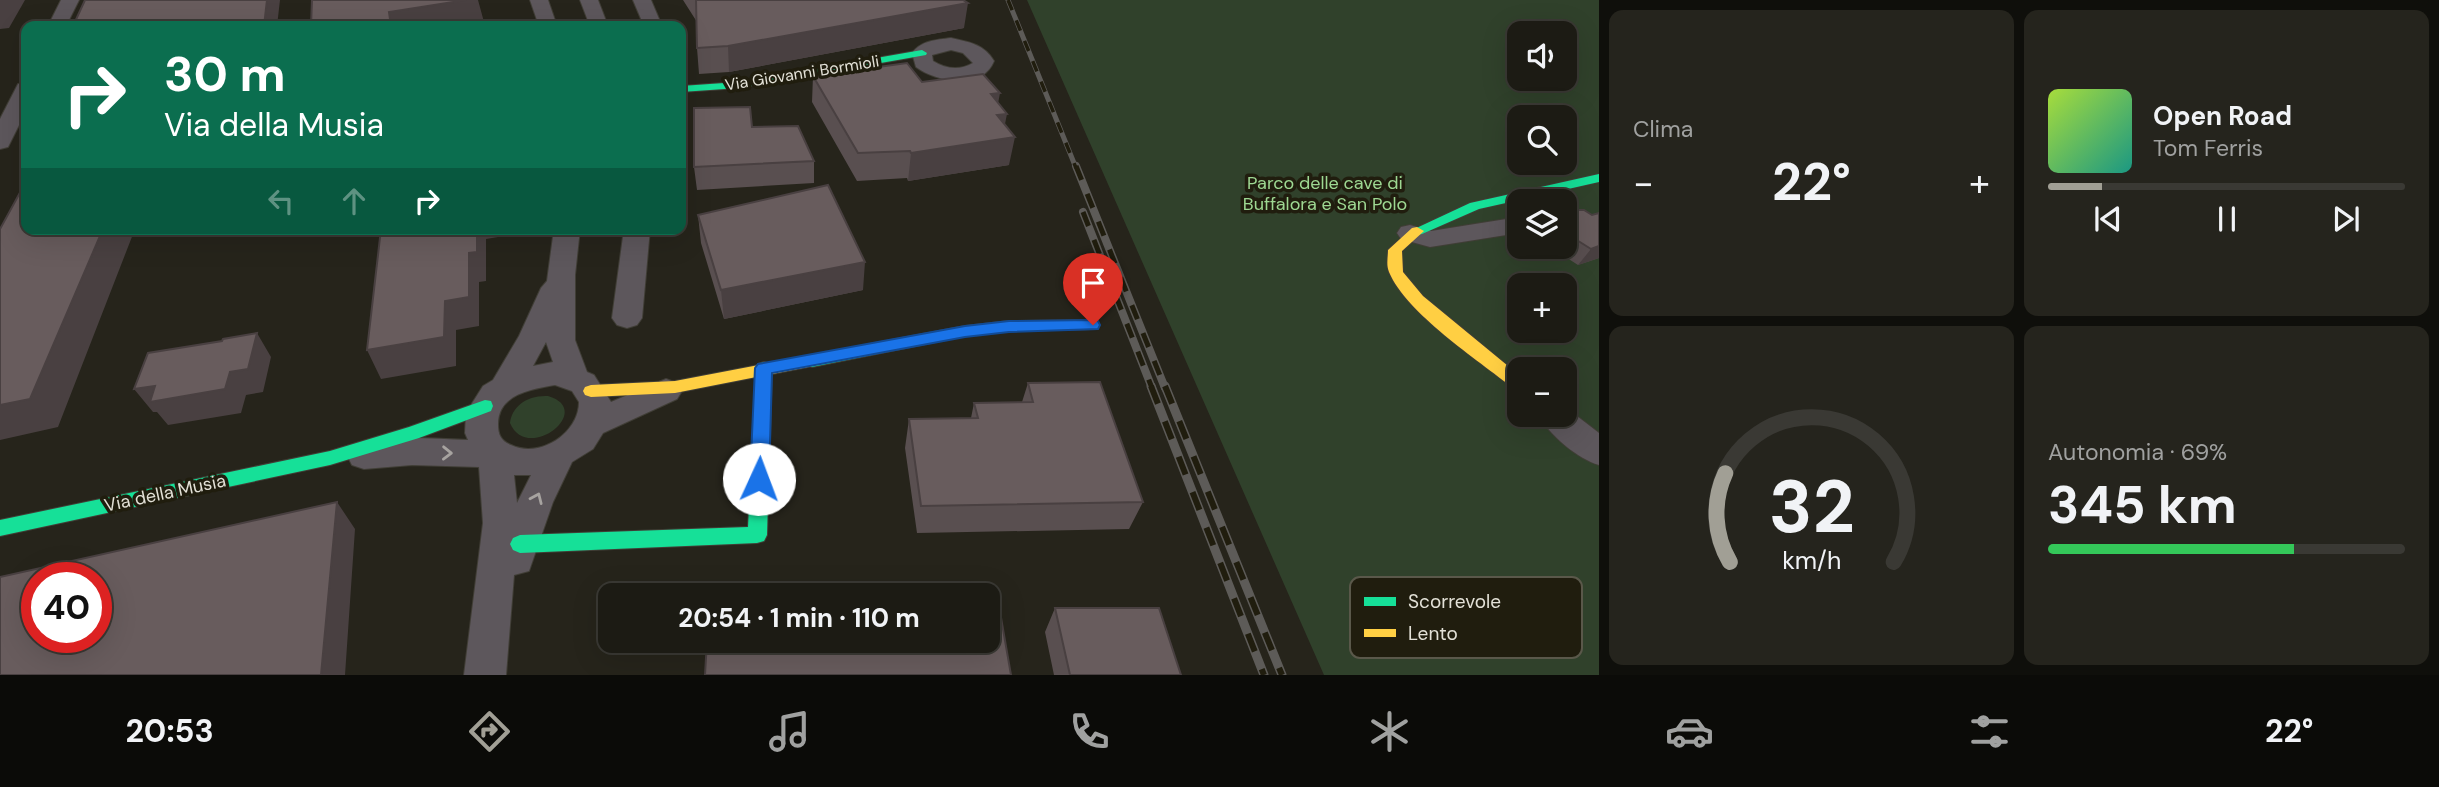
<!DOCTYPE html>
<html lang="it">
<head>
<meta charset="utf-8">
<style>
  body { margin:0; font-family:"DM Sans",sans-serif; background:#25241d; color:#f1f3f6; height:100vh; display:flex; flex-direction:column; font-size:26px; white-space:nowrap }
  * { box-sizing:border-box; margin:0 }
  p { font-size:23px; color:#a0a1a0 }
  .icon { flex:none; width:38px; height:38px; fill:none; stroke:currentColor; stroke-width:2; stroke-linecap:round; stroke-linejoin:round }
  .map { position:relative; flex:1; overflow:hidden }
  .sheet { display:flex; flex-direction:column; gap:10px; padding:10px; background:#0f0f0b; width:840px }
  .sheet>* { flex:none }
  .hud { position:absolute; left:21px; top:21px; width:665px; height:214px; border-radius:14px; box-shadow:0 7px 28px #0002,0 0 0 2px #3a3934; background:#0b6e4f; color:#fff; overflow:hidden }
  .tools { position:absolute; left:1507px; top:21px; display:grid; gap:14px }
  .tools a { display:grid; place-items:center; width:70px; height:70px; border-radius:14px; background:#1c1b14; box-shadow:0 7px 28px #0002,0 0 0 2px #3a3934; font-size:35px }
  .speed { position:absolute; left:21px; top:562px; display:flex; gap:14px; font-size:35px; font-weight:700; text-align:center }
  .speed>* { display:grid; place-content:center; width:91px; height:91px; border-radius:50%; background:#1c1b14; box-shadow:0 7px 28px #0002,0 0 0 2px #3a3934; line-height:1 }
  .speed .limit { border:10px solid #d22; background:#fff; color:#111 }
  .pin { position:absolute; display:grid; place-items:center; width:60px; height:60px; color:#fff; margin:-72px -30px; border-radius:50% 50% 50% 0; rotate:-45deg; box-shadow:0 0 7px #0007 }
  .pin .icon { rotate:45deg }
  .me { position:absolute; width:77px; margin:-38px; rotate:2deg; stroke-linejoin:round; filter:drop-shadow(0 0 5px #0008) }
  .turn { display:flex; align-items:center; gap:24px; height:147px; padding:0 28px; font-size:32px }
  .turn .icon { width:91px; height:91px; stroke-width:2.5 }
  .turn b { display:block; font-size:49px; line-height:60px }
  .lanes { display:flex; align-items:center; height:66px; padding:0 28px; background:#0003; justify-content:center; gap:35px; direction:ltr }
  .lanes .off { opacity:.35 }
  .big { font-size:52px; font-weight:700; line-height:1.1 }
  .sheet .tile { flex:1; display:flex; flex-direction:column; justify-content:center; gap:10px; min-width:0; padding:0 24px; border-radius:14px; background:#25241d }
  .sheet .dial { align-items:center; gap:0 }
  .dial svg { height:182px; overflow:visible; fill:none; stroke:#3a3934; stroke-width:7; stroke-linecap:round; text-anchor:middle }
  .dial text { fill:#f1f3f6; stroke:none }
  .song { display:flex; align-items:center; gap:21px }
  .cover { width:84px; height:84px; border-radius:10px; background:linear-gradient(135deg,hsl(80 70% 55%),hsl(170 70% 35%)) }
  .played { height:7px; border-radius:4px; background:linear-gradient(90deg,#a19f95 15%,#3a3934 15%) }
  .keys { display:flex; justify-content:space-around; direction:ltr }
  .heat { display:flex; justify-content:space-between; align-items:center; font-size:38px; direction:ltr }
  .charge { height:10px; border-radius:5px; background:linear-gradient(90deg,#34c759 69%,#3a3934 0) }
  .sheet .tiles { flex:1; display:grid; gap:10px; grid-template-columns:repeat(2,1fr) }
  .trip { position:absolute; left:598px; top:583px; width:402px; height:70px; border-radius:14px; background:#1c1b14; box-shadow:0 7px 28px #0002,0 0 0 2px #3a3934; font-weight:700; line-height:70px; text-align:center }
  .tab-bar { display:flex; height:112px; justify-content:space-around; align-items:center; background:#0b0b08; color:#a0a1a0 }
  .tab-bar .icon { width:49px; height:49px }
  .tab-bar .on { color:#a19f95 }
  .tab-bar b { font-size:32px; color:#f1f3f6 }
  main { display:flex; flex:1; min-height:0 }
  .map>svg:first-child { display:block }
  .green { fill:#30412b; fill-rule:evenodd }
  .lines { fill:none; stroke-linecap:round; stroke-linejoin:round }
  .street-casing { stroke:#403e36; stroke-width:2 }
  .fast-casing { stroke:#403e36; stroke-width:2 }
  .slow-casing { stroke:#403e36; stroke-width:2 }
  .street { fill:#5d575c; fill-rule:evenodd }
  .fast { fill:#16e098; fill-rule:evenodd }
  .slow { fill:#ffcf43; fill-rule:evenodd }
  .rail-far2-casing { stroke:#5d5b58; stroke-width:5 }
  .rail-far1-casing { stroke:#5d5b58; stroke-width:8 }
  .rail-casing { stroke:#5d5b58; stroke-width:9 }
  .rail-far2 { stroke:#201d0e; stroke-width:3.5; stroke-dasharray:11; stroke-linecap:butt }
  .rail-far1 { stroke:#201d0e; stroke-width:5; stroke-dasharray:15; stroke-linecap:butt }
  .rail { stroke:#201d0e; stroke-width:6; stroke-dasharray:19; stroke-linecap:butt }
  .wall { fill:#594f50 }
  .shaded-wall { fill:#494041 }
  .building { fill:#685c5d; stroke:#494041; stroke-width:2; fill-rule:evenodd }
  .oneway { stroke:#a7a3a0 }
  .route { fill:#1a73e8; stroke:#114b97; stroke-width:2 }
  .labels { text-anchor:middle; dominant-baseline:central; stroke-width:7; stroke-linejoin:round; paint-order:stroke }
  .far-street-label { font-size:16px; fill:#e3e1d7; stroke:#201d0e }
  .park-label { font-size:18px; fill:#9ed892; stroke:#201d0e }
  .street-label { font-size:18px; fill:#e3e1d7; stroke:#201d0e }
  .key { fill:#201d0e; stroke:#5a584a; stroke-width:2 }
  .key-label { font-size:19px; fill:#e3e1d7 }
</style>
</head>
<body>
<main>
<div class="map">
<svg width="1599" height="675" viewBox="0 0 1599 675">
  <rect width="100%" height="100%" fill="#26241b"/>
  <path class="green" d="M 1027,0 L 1599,0 L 1599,675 L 1324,675 ZM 1519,33 L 1564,33 L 1564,79 L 1519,79 ZM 1519,117 L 1564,117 L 1564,163 L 1519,163 ZM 1519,201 L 1564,201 L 1564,247 L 1519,247 ZM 1519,285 L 1564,285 L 1564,331 L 1519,331 ZM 1519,369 L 1564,369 L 1564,415 L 1519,415 Z
    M 548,396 C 596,410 527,464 510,423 C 512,407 526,395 548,396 Z"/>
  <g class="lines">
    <g class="street-casing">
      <path id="street" d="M 61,0 L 79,0 L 66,26 L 48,26 Z
        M 530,0 L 548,0 L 557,26 L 539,26 Z
        M 580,0 L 598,0 L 608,26 L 590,26 Z
        M 633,0 L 651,0 L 662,26 L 644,26 Z
        M 951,38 C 969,42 984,44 994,61 C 982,91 936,82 916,67 L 912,53 C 922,40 936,40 951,38 ZM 951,50 L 963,53 L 973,63 C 959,71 946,69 933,61 L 932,55 Z
        M 26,83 L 26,111 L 8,147 L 0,149 L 0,119 L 18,84 Z
        M 1519,217 L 1519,233 L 1430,247 L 1401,239 L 1397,233 L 1401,227 L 1410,225 L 1431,231 Z
        M 554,229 L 580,229 L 575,275 L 575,340 L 587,372 L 594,375 L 611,402 L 666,379 L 677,383 L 682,391 L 677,399 L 603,433 L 593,449 L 572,462 L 553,502 L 529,571 L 514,575 L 506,675 L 464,675 L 483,523 L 479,467 L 412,465 L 364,469 L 352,465 L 347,455 L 352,445 C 388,434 431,439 468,440 L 465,433 L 466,413 L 483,386 L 493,380 L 519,336 L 541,288 L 547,281 ZM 546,342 L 553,362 L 533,366 ZM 555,385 L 572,391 L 579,402 C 579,433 540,459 511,445 C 501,441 498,435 498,424 C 498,394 532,389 555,385 ZM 514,475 L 531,475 L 517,503 Z
        M 624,229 L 650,229 L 642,318 L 637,325 L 627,328 L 617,325 L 612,318 Z
        M 1564,406 L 1599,433 L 1599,465 C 1578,459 1549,435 1539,415 L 1564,415 Z"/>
    </g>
    <g class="fast-casing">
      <path id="fast" d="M 922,50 L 927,53 L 926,55 L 739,88 L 681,92 L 681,86 L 739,82 Z
        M 1599,174 L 1599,182 L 1479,209 L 1422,234 L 1417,235 L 1410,231 L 1470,203 Z
        M 1092,320 L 1100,325 L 1097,329 L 1009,331 L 965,336 L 812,367 L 804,361 L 812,355 L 965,326 L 1009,321 Z
        M 764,362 L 770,364 L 772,368 L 767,535 L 764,541 L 757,543 L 520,553 L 513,550 L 510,544 L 513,538 L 520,535 L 748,527 L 756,368 L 758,364 Z
        M 485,400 L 491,401 L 493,406 L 491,411 L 419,438 L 330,465 L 0,536 L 0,520 L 330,451 L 409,427 Z"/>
    </g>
    <g class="slow-casing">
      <path id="slow" d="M 1417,227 L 1424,231 L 1402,251 L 1403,272 L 1423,296 L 1519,375 L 1519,390 L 1513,388 C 1478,360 1406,313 1389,272 C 1386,265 1388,257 1388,250 L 1412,228 Z
        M 812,355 L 820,361 L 818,365 L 675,393 L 591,397 L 585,395 L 583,391 L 585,387 L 591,385 L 675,381 Z"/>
    </g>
    <use href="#street" class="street"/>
    <use href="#fast" class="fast"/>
    <use href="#slow" class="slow"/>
    <g class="rail-far2-casing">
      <path id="rail-far2" d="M 1008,0 L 1076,168"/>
    </g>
    <g class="rail-far1-casing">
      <path id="rail-far1" d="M 1076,166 L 1165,388
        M 1083,212 L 1152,388"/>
    </g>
    <g class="rail-casing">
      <path id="rail" d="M 1151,386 L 1264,675
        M 1165,386 L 1282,675"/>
    </g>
    <use href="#rail-far2" class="rail-far2"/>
    <use href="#rail-far1" class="rail-far1"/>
    <use href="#rail" class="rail"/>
  </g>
  <path class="wall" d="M 683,0 L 963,0 L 964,28 L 729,72 L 699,74 L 697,48 L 697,22 Z
    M 813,76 L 922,82 L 998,104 L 1005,125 L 1009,165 L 908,181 L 907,178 L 857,181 L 812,102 Z
    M 752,127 L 814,161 L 814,183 L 697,190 L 694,167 Z
    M 1564,213 L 1592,215 L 1599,258 L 1578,265 L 1550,247 L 1564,247 Z
    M 698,215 L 863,290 L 724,319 L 701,243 Z
    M 1028,383 L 1143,502 L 1129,529 L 917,533 L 905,448 L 909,419 L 971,418 L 974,403 L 1022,402 Z
    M 1055,608 L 1181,675 L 1054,675 L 1045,632 Z"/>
  <path class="shaded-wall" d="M 0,0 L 25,0 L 9,28 L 0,29 Z
    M 267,0 L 280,0 L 277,26 L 264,26 Z
    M 466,0 L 478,0 L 484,22 L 458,26 L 391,26 L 389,12 Z
    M 968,3 L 964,28 L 729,72 L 728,46 Z
    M 1000,93 L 995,120 L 991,94 Z
    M 1007,114 L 1002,139 L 1015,137 L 1009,165 L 908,181 L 911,153 L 997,115 Z
    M 103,229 L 135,229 L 58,427 L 0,440 L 0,405 Z
    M 477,229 L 498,229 L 498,237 L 486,239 L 486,281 L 479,282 L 479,326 L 456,330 L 456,366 L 381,379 L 367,350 L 445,301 L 469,253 Z
    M 1599,246 L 1599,258 L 1578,265 L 1591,249 Z
    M 865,262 L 863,290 L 724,319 L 721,290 Z
    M 257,333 L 271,357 L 263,392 L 246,395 L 241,413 L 168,425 L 157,412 L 153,412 L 134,389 L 230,372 Z
    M 337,502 L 355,529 L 345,675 L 321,675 Z"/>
  <path class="building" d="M 85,0 L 267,0 L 264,26 L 73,26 Z
    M 312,0 L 466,0 L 389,12 L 391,26 L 311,26 Z
    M 696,0 L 963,0 L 968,3 L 728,46 L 697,48 Z
    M 907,63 L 922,82 L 983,74 L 1000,93 L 991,94 L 1007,114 L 997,115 L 1015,137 L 911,153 L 910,151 L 858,153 L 813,76 Z
    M 750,107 L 752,127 L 798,126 L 814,161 L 694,167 L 694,108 Z
    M 828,185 L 865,262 L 721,290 L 698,215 Z
    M 26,186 L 26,229 L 103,229 L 30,399 L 0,405 L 0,229 L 23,187 Z
    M 1574,210 L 1584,210 L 1592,215 L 1599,213 L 1599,246 L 1591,249 L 1564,232 L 1564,213 Z
    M 381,229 L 477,229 L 477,252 L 469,253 L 469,297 L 445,301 L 444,337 L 367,350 Z
    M 257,333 L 248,369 L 230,372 L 225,389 L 150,402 L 155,386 L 134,389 L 148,353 L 222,341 L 223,339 Z
    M 1100,382 L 1143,502 L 921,506 L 909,419 L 978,418 L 974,403 L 1033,402 L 1028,383 Z
    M 337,502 L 321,675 L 0,675 L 0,577 ZM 37,578 L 96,578 L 96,637 L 37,637 Z
    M 989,606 L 999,606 L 1011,675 L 705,675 L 707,640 L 989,640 Z
    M 1055,608 L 1159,608 L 1181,675 L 1070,675 Z"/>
  <defs><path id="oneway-chevron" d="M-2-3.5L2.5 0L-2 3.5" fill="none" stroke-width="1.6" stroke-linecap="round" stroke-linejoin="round" transform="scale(1.75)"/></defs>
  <g class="oneway">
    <use href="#oneway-chevron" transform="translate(447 453) rotate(1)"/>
    <use href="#oneway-chevron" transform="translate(537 498) rotate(-66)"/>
  </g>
  <path class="route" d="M 1093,320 L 1098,321 L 1100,325 L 1098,329 L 1009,332 L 965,337 L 772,373 L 769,479 L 766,485 L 759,487 L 753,485 L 750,479 L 755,368 L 758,364 L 965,326 L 1009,321 Z"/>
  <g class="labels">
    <g class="far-street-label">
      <text transform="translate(802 73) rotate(-9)">Via Giovanni Bormioli</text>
    </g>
    <g class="park-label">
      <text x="1325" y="183">Parco delle cave di<tspan x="1325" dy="21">Buffalora e San Polo</tspan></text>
    </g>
    <g class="street-label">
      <text transform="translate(165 493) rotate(-12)">Via della Musia</text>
    </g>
  </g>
  <rect x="1350" y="577" width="232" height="81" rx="10" class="key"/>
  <rect x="1364" y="597" width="32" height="9" fill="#16e098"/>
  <rect x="1364" y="629" width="32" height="8" fill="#ffcf43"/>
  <g class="key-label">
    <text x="1408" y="608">Scorrevole</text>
    <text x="1408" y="640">Lento</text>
  </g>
</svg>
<div class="tools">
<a><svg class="icon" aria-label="sound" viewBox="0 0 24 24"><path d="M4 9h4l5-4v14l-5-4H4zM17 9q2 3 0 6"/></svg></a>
<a><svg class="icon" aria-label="search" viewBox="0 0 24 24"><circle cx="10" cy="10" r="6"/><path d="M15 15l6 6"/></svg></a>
<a><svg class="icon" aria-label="layers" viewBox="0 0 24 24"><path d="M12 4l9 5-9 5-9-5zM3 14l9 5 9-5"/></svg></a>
<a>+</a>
<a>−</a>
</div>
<div class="speed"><div class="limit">40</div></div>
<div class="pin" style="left:1093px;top:325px;background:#d93025"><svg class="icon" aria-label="arrive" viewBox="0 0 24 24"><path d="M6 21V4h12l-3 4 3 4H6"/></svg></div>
<svg class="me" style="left:759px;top:479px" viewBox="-20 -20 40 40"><circle r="19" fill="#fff"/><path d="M0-13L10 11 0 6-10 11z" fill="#1a73e8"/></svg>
<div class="trip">20:54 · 1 min · 110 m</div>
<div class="hud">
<div class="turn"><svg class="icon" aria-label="right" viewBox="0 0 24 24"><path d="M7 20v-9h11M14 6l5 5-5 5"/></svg><div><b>30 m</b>Via della Musia</div></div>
<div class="lanes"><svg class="icon off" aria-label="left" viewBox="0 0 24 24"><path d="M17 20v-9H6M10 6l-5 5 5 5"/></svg><svg class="icon off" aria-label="ahead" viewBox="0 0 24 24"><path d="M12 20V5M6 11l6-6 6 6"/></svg><svg class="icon" aria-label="right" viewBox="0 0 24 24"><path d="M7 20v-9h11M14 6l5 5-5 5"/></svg></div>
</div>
</div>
<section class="sheet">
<div class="tiles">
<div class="tile"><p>Clima</p>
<div class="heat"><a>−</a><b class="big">22°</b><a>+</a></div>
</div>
<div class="tile">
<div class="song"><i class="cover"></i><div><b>Open Road</b><p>Tom Ferris</p></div></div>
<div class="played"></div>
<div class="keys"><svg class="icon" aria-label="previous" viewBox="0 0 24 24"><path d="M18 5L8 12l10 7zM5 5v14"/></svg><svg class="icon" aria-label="pause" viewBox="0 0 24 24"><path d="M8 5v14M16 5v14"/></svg><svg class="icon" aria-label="next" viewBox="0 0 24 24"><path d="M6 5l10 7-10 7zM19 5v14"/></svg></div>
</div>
<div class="tile dial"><svg viewBox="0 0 100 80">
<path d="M14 69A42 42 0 1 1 86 69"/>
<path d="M14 69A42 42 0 0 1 12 30" stroke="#a19f95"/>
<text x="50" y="56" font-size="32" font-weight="700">32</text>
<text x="50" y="72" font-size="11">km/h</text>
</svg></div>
<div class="tile"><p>Autonomia · 69%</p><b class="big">345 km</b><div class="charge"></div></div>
</div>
</section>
</main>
<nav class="tab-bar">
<b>20:53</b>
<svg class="icon on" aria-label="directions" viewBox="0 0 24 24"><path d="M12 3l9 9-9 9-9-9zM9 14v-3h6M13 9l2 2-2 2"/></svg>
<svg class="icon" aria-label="music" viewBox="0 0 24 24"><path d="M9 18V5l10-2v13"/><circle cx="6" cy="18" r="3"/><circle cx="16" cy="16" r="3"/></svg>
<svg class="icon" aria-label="phone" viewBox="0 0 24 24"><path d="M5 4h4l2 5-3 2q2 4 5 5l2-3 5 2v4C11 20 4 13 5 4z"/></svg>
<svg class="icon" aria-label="climate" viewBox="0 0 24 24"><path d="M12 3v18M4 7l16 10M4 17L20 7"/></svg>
<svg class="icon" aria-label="car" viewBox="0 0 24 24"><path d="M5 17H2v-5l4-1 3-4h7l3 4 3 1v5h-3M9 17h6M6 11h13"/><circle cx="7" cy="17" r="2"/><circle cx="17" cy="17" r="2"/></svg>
<svg class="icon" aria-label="filters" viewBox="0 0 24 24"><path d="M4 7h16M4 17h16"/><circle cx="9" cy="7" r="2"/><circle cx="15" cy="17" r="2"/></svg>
<b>22°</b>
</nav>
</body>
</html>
